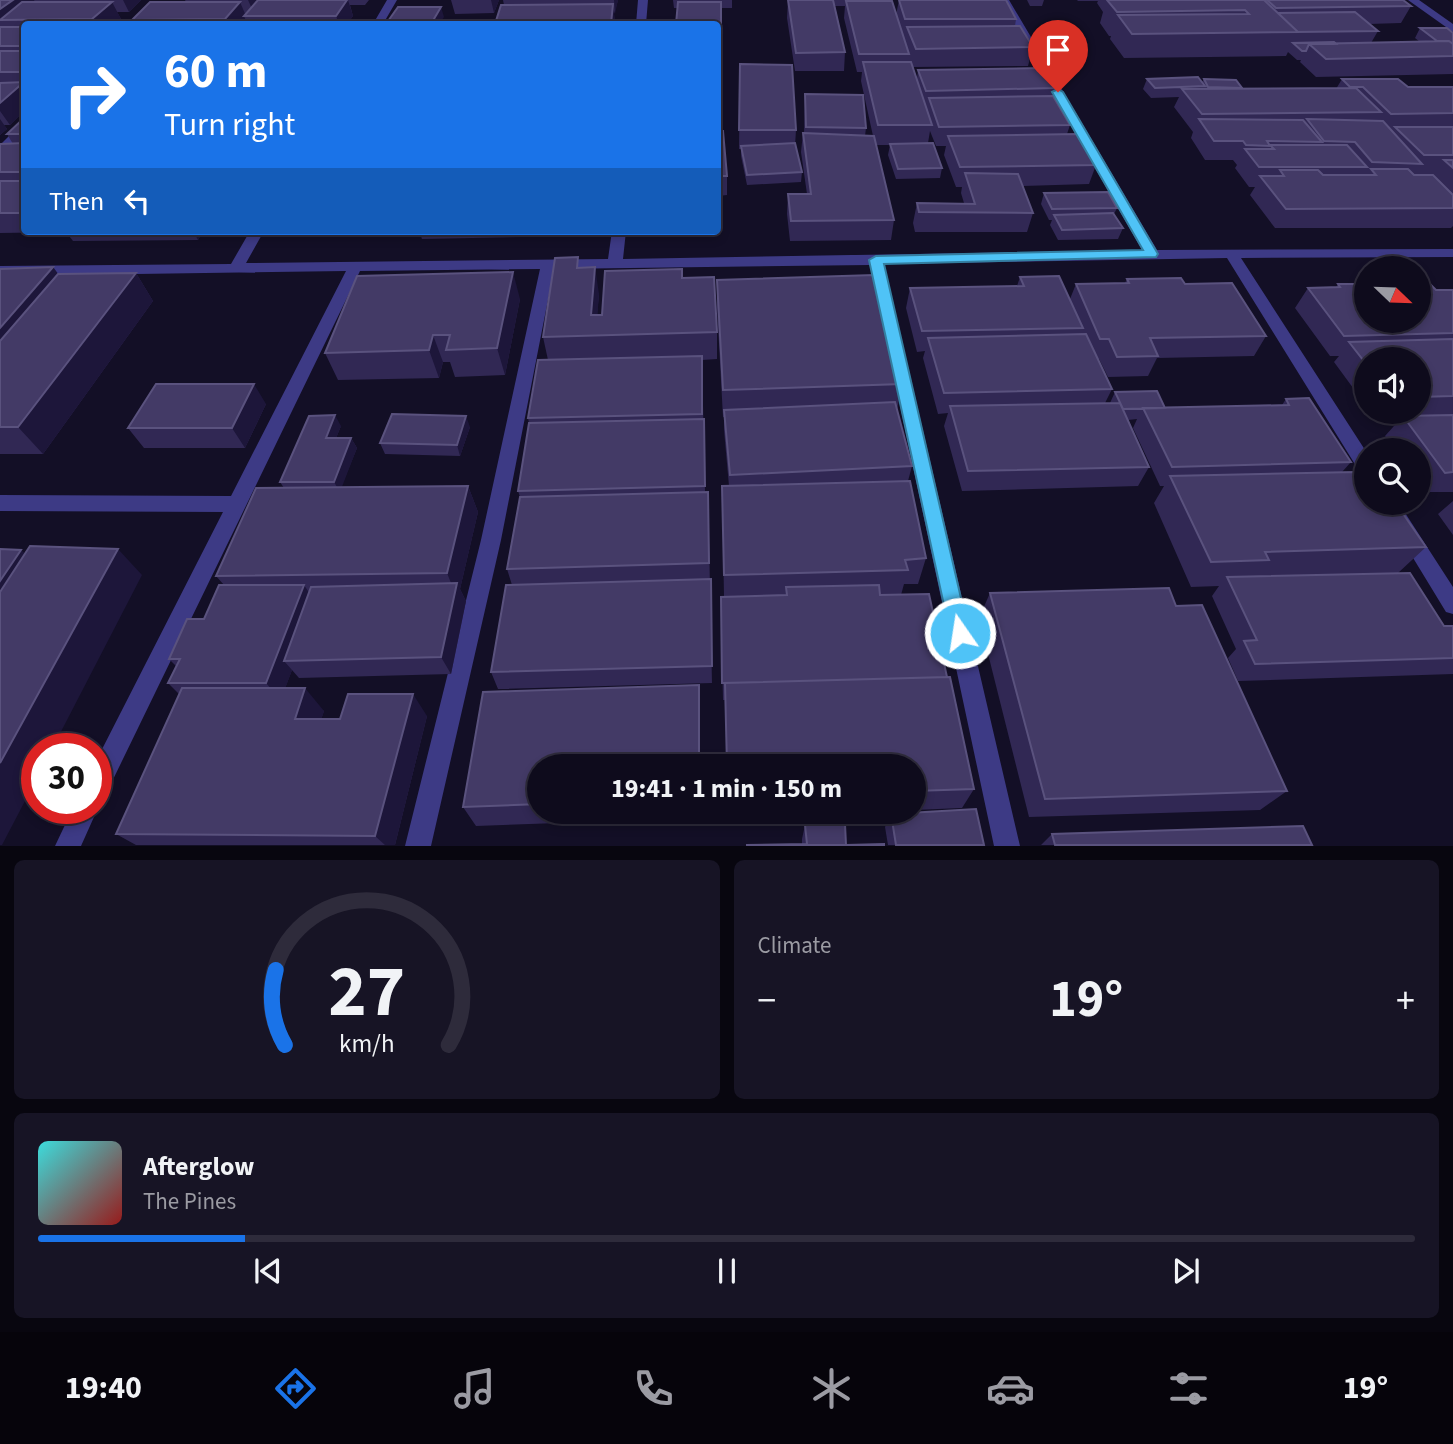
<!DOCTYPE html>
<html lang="en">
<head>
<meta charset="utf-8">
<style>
  body { margin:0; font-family:"Source Sans 3",sans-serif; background:#171425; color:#f1f3f6; height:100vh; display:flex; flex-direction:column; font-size:26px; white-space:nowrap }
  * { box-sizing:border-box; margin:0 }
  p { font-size:23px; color:#9b9ba3 }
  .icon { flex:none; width:38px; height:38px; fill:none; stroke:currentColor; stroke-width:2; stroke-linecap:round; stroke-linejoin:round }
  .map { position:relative; height:846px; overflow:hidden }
  .side { display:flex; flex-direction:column; gap:14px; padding:14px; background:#08060f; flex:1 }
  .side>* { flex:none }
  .guide { position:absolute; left:21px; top:21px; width:700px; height:214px; border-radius:7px; box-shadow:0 4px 10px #0003,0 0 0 2px #2e2b3b; background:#1a73e8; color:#fff; overflow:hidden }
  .needle { width:46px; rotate:113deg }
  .controls { position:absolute; left:1354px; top:256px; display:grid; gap:14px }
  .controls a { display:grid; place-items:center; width:77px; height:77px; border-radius:50%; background:#0e0b1c; box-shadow:0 4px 10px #0003,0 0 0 2px #2e2b3b; font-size:35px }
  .speed { position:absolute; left:21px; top:733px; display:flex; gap:14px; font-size:35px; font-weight:700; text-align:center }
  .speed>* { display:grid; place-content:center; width:91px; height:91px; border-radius:50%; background:#0e0b1c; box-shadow:0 4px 10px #0003,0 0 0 2px #2e2b3b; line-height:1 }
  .speed .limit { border:10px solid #d22; background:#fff; color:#111 }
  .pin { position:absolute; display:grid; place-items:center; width:60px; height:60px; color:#fff; margin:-72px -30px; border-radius:50% 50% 50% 0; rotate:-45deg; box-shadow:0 0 7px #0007 }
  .pin .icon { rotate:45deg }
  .me { position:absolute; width:77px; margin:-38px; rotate:347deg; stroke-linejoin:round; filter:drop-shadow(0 0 5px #0008) }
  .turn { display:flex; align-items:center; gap:24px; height:147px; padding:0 28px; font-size:32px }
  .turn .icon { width:91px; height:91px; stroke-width:2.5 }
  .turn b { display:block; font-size:49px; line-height:60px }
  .then { display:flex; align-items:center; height:66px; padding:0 28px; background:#0003; gap:14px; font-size:26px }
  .big { font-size:52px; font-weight:700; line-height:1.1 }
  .side .card { flex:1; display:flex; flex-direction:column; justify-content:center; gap:10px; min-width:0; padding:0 24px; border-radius:10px; background:#171425 }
  .side .dial { align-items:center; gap:0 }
  .dial svg { height:182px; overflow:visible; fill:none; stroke:#2e2b3b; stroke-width:7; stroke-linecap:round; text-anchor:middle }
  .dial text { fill:#f1f3f6; stroke:none }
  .song { display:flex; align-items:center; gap:21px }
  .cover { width:84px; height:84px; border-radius:10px; background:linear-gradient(135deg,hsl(180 70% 55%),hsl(0 70% 35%)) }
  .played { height:7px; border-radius:4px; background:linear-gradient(90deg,#1a73e8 15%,#2e2b3b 15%) }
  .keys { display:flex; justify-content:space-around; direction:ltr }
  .heat { display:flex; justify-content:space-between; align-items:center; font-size:38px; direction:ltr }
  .side .tiles { flex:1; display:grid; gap:14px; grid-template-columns:1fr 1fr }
  .card:last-child { grid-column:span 2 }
  .trip { position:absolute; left:527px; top:754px; width:399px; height:70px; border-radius:35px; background:#0e0b1c; box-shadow:0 4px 10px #0003,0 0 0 2px #2e2b3b; font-weight:700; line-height:70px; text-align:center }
  .dock { display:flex; height:112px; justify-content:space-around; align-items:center; background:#06040b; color:#9b9ba3 }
  .dock .icon { width:49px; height:49px }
  .dock .selected { color:#1a73e8 }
  .dock b { font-size:32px; color:#f1f3f6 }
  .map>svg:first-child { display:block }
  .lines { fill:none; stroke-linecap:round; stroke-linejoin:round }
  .minor { fill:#3d3a85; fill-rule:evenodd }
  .wall { fill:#312854 }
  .shaded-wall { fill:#1d163a }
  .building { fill:#433a66; stroke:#5a527e; stroke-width:2 }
  .route { fill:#4fc3f7; stroke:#337fa1; stroke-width:2 }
</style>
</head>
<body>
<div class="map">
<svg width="1453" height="846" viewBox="0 0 1453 846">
  <rect width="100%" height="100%" fill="#130f26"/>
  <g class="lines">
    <path class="minor" d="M 387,0 L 397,0 L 383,24 L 373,24 Z
      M 638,0 L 648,0 L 646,24 L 636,24 Z
      M 999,0 L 1009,0 L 1157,250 L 1453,249 L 1453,257 L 1241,258 L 1367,453 L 1367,476 L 1361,474 L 1227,258 L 884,264 L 1020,846 L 994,846 L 870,265 L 554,269 L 501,540 L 431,846 L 405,846 L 481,540 L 540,269 L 360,271 L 105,796 L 96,799 L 96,761 L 223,512 L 0,511 L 0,495 L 231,496 L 346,271 L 0,276 L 0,266 L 231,264 L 250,231 L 264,231 L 246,263 L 608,259 L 612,231 L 626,231 L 623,259 L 1142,250 Z
      M 1408,0 L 1419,0 L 1453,24 L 1453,32 Z
      M 20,125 L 24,125 L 24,134 L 0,156 L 0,145 Z
      M 1379,502 L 1398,502 L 1453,587 L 1453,614 L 1446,612 Z
      M 96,803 L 98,808 L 81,846 L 55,846 L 73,808 L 96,808 Z"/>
  </g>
  <path class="wall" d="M 0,0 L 141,0 L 129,12 L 117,12 L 121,19 L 115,24 L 24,24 L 24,111 L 10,125 L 4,125 L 7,129 L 0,135 Z
    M 185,0 L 369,0 L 365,5 L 350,5 L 353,16 L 347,24 L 128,24 L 134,24 L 132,20 L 186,2 Z
    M 451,0 L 499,0 L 494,13 L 455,14 Z
    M 503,0 L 618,0 L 614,14 L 615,24 L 495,24 L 504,5 Z
    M 673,0 L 732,0 L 732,8 L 721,8 L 721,74 L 718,74 L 718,24 L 677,8 L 674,8 Z
    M 788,0 L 881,0 L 896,15 L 899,0 L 1016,19 L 1015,26 L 1033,47 L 1028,66 L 913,67 L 917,79 L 918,70 L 1054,88 L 1052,96 L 1070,125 L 1067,134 L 1096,165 L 1089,184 L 1023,186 L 1033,213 L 1027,232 L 915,232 L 913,223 L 917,203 L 964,203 L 961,193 L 962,187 L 956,187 L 944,155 L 946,146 L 936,146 L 930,131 L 928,143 L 942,168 L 940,178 L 896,179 L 888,155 L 890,145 L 876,145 L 894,220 L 891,240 L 790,241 L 787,214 L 788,194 L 807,194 L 801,152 L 803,133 L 804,133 L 805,94 L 866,128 L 865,136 L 873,136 L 861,81 L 862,72 L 857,72 L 844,18 L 845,6 L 835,6 L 845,52 L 844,71 L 795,71 L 787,18 Z
    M 1027,0 L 1044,0 L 1042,6 L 1030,6 Z
    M 1077,0 L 1403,0 L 1411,6 L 1401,23 L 1369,24 L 1378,31 L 1371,43 L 1420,42 L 1415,38 L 1420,28 L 1453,33 L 1453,74 L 1316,77 L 1300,62 L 1301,60 L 1297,60 L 1288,52 L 1289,50 L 1286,56 L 1124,58 L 1110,39 L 1111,36 L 1109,36 L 1100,23 L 1103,12 L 1097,3 L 1098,1 L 1078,1 Z
    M 740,64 L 796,130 L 795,146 L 802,172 L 801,182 L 747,185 L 741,156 L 741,149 L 739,149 Z
    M 1147,79 L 1202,82 L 1204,79 L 1241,89 L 1336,89 L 1342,79 L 1408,87 L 1453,87 L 1453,226 L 1451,228 L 1275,228 L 1250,195 L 1255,187 L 1249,187 L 1235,168 L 1237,165 L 1233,160 L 1205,160 L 1191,138 L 1193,132 L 1174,107 L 1179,97 L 1151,98 L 1143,89 Z
    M 718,113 L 727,176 L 727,195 L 718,196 Z
    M 24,118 L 24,231 L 203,231 L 198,240 L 73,241 L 66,232 L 0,233 L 0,144 L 13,144 L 7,134 Z
    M 1044,193 L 1117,208 L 1114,214 L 1123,228 L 1118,239 L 1058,240 L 1050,225 L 1052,220 L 1049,220 L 1041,204 Z
    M 334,231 L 367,231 L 366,235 L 336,236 Z
    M 419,231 L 577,231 L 576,236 L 422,239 Z
    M 53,267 L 58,274 L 136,273 L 153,301 L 43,454 L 0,454 L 0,269 Z
    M 580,268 L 599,294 L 597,315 L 602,315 L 683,278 L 717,332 L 717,359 L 702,360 L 705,492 L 708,492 L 712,683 L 498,689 L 491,672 L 512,585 L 507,569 L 520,497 L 518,491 L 529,423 L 528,418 L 548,360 L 543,337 Z
    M 1020,277 L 1070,299 L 1076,284 L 1125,283 L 1127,279 L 1185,284 L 1266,336 L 1254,356 L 1157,358 L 1148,376 L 1108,377 L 1099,359 L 1097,359 L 1112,389 L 1105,403 L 1110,403 L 1115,392 L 1165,408 L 1282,405 L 1286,399 L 1351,462 L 1342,472 L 1360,479 L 1426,547 L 1398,573 L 1444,626 L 1453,626 L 1453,674 L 1238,681 L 1228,658 L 1236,649 L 1212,596 L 1219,586 L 1191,587 L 1154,503 L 1164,486 L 1160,486 L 1133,428 L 1137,419 L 1128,420 L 1149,467 L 1138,486 L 962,491 L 944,426 L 948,413 L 938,414 L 923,358 L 925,351 L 917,352 L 906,308 L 910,288 L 1017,286 Z
    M 717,280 L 902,384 L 897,410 L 912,466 L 908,481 L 926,558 L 918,584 L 904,584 L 901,595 L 947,677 L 974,789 L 962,808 L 914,810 L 914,766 L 727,766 L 725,700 L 723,700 L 721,615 L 724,596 L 722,486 L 729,486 L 724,430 L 724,417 L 723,417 L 717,307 Z
    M 1338,284 L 1436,290 L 1453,290 L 1453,492 L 1425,492 L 1419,484 L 1419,450 L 1395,450 L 1385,436 L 1402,417 L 1374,417 L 1370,411 L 1419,411 L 1419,359 L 1367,359 L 1367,407 L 1334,362 L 1339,356 L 1330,356 L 1295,308 L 1308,288 L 1336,287 Z
    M 520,299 L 505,375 L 455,377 L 450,362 L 443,362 L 439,378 L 338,380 L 325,353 Z
    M 266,404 L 245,448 L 144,448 L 128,428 Z
    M 341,426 L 336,438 L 351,438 L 357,448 L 341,487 L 468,486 L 478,512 L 460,589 L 466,601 L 451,674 L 299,678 L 292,670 L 285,688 L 324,711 L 321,719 L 427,716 L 395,845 L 136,845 L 116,834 L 179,694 L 168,683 L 176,666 L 169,659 L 204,619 L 224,585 L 216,576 L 284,488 L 280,482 Z
    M 470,427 L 460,456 L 385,454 L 380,443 Z
    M 1453,501 L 1453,535 L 1438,514 Z
    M 990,593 L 1287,791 L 1260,810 L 1029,817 L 979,618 Z
    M 699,685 L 700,766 L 539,766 L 539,812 L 701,812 L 701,818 L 476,826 L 463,807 L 483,692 Z
    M 728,812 L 859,812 L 728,817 Z
    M 891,814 L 984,845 L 888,845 L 885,827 Z
    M 805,825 L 846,845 L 802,844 L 802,839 Z
    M 1052,834 L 1312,845 L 1041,845 Z"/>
  <path class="shaded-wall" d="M 13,0 L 34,0 L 38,7 L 0,20 L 0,9 Z
    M 123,0 L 141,0 L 129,12 Z
    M 248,0 L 262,0 L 253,11 Z
    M 347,0 L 348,0 L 353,16 L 347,24 L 339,24 L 336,16 Z
    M 491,0 L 499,0 L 494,13 Z
    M 614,0 L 618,0 L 615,14 Z
    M 112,2 L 121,19 L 115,24 L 95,24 L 92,19 Z
    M 240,2 L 246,16 L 244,16 L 246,21 L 243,24 L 227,24 L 225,19 Z
    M 613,4 L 615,24 L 611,24 Z
    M 441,7 L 444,17 L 439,24 L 431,24 Z
    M 24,82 L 24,111 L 10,125 L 0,111 L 0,103 Z
    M 0,119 L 7,129 L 0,135 Z
    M 193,231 L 203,231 L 198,240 Z
    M 53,267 L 73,294 L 0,383 L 0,328 Z
    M 595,267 L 599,294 L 596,335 L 591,315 Z
    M 513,272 L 520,299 L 505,375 L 497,348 Z
    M 136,273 L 153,301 L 43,454 L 18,427 Z
    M 433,335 L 443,362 L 439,378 L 429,350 Z
    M 254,384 L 266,404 L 245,448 L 232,428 Z
    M 335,415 L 341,426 L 332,448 L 326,438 Z
    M 466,416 L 470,427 L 460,456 L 457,445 Z
    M 351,438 L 357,448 L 340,492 L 334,482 Z
    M 468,486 L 478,512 L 460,589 L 466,601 L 451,674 L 441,657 L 455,593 L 447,573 Z
    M 118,549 L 142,575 L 52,749 L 37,749 L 37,778 L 2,845 L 0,845 L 0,763 Z
    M 21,550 L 49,575 L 0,653 L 0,581 Z
    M 304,585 L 316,603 L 284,661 L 292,670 L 281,700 L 266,683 Z
    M 699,685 L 700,707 L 700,766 L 699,766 Z
    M 305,688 L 324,711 L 315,740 L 295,719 Z
    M 413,694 L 427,716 L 395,845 L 385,845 L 375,836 Z"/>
  <path class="building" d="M 0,0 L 13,0 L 0,9 Z
    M 258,0 L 347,0 L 336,16 L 244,16 Z
    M 788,0 L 833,0 L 845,52 L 796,53 Z
    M 899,0 L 1006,0 L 1016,19 L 905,19 Z
    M 1107,0 L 1264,0 L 1298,32 L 1132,34 L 1118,15 L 1249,14 L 1245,10 L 1117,12 Z
    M 1267,0 L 1403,0 L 1411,6 L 1276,8 Z
    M 846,1 L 892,1 L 909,54 L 859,54 Z
    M 22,2 L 112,2 L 92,19 L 0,20 Z
    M 150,2 L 240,2 L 225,19 L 132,20 Z
    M 678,2 L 721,2 L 721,56 L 718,56 L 718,24 L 676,24 Z
    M 613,4 L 611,24 L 495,24 L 501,5 Z
    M 398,7 L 441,7 L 431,24 L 386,24 Z
    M 1355,12 L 1378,31 L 1296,32 L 1298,32 L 1278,13 Z
    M 222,23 L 221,24 L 128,24 Z
    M 331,23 L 330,24 L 237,24 L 238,24 Z
    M 1020,26 L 1033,47 L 916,49 L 907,27 Z
    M 0,27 L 24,27 L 24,46 L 0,46 Z
    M 1420,28 L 1447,28 L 1453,33 L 1453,44 L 1449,41 L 1437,41 Z
    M 1449,41 L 1453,44 L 1453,56 L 1326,59 L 1309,44 Z
    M 1334,42 L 1336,44 L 1309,44 L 1306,51 L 1302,51 L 1293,43 Z
    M 0,51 L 24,51 L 24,72 L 0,72 Z
    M 863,62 L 911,62 L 932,125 L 878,125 Z
    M 740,64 L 792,65 L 796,130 L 739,130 Z
    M 1042,68 L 1054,88 L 926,91 L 918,70 Z
    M 1198,77 L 1205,86 L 1155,88 L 1147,79 Z
    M 1204,79 L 1236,80 L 1242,88 L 1208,87 Z
    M 1342,79 L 1398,79 L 1408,87 L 1453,87 L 1453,113 L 1391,114 L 1363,87 L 1350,87 Z
    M 24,82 L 0,103 L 0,83 Z
    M 1356,88 L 1381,112 L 1202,114 L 1182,89 Z
    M 805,94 L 863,95 L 866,128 L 806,127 Z
    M 1053,96 L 1070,125 L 939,127 L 929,98 Z
    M 718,113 L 720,131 L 718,131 Z
    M 24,118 L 24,134 L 7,134 Z
    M 1199,119 L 1303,120 L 1322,142 L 1267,141 L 1270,146 L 1246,145 L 1243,141 L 1214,141 Z
    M 1307,119 L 1383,121 L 1422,164 L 1372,162 L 1355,142 L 1324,141 Z
    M 1395,127 L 1453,127 L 1453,155 L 1424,155 Z
    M 718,131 L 723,131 L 727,176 L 718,176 Z
    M 803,133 L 874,136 L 894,220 L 791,221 L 788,194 L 811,194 Z
    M 1077,134 L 1096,165 L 960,167 L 948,136 Z
    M 24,143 L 24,172 L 0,172 L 0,144 Z
    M 795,143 L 802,172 L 747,175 L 741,146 Z
    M 933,143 L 942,168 L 898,169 L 890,144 Z
    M 1270,145 L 1347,145 L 1367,167 L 1259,167 L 1245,149 L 1274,149 Z
    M 1444,160 L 1453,160 L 1453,168 Z
    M 1371,169 L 1408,169 L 1414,175 L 1433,175 L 1453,195 L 1453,208 L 1286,209 L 1260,176 L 1284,176 L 1280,170 L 1318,170 L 1323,175 L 1376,175 Z
    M 965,173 L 1018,174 L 1033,213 L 919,212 L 917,203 L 975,204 Z
    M 0,181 L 24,181 L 24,213 L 0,213 Z
    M 1108,192 L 1117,208 L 1052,209 L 1044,193 Z
    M 1113,213 L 1123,228 L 1062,230 L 1054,215 Z
    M 578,257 L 577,268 L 595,267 L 591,315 L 602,315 L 605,271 L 682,269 L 682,278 L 714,277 L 717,332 L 543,337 L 555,258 Z
    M 53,267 L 0,328 L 0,269 Z
    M 513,272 L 497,348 L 446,350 L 450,335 L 433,335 L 429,350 L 325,353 L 357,276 Z
    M 136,273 L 18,427 L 0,427 L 0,341 L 58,274 Z
    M 874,275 L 902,384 L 723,390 L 717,280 Z
    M 1059,276 L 1083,328 L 922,331 L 910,288 L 1024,286 L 1020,277 Z
    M 1181,278 L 1185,284 L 1232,283 L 1266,336 L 1150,338 L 1158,356 L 1117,357 L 1109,339 L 1100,339 L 1076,284 L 1129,283 L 1127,279 Z
    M 1419,283 L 1429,283 L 1436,290 L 1453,290 L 1453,333 L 1344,336 L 1308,288 L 1340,287 L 1338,284 L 1367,284 L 1367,320 L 1419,320 Z
    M 1086,334 L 1112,389 L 944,393 L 928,338 Z
    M 1453,339 L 1453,396 L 1419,397 L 1419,359 L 1367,359 L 1367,365 L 1349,342 Z
    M 702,356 L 702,414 L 528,418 L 538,360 Z
    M 156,384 L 254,384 L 232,428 L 128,428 Z
    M 1157,391 L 1165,408 L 1123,409 L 1115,392 Z
    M 1309,398 L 1351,462 L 1172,467 L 1143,408 L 1289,405 L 1286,399 Z
    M 895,402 L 912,466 L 730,475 L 724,410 Z
    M 1120,403 L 1149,467 L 968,471 L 950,406 Z
    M 392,414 L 466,416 L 457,445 L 380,443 Z
    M 335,415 L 326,438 L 351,438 L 334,482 L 280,482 L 309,416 Z
    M 1453,415 L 1453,472 L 1445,473 L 1403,416 Z
    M 704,419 L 705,486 L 518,491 L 529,423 Z
    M 1355,472 L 1360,479 L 1367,479 L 1367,502 L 1395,502 L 1426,547 L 1265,552 L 1269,560 L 1211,562 L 1170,476 Z
    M 910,481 L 926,558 L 905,560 L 908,570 L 724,575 L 722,486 Z
    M 468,486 L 447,573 L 216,576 L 256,488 Z
    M 708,492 L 709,563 L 507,569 L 520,497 Z
    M 30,546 L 118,549 L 0,763 L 0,592 Z
    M 0,549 L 21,550 L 0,581 Z
    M 1410,573 L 1444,626 L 1453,626 L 1453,658 L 1255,664 L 1244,641 L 1257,640 L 1227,577 Z
    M 711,579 L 712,666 L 491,672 L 506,585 Z
    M 457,583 L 441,657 L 284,661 L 311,587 Z
    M 219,585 L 304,585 L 266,683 L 168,683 L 180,659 L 169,659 L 187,619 L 204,619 Z
    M 879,585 L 880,595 L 929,594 L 947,677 L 722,683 L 721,597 L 787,595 L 786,587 Z
    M 1169,588 L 1176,606 L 1202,605 L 1287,791 L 1045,799 L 990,593 Z
    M 950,677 L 974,789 L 914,791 L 914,766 L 727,766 L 725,683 Z
    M 699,685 L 699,766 L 539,766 L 539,804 L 463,807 L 483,692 Z
    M 182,688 L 305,688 L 295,719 L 340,719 L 348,694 L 413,694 L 375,836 L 116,834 Z
    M 976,809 L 984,845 L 896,845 L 891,814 Z
    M 845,824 L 846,845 L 884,844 L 884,845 L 746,845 L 807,844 L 805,825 Z
    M 1303,826 L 1312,845 L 1055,845 L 1052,834 Z"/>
  <path class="route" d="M 1058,89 L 1063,92 L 1158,254 L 1156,257 L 884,264 L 969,633 L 967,639 L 960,642 L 953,639 L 950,633 L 869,260 L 876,256 L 1143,250 L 1052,92 Z"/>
</svg>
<div class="controls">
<a><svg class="needle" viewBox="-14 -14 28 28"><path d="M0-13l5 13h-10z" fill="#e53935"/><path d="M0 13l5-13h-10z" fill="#9b9ba3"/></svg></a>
<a><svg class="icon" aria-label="sound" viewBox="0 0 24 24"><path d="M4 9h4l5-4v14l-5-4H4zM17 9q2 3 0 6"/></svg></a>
<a><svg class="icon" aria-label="search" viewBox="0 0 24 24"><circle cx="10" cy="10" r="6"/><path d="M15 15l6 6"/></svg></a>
</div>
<div class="speed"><div class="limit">30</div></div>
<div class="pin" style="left:1058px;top:92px;background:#d93025"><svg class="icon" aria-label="arrive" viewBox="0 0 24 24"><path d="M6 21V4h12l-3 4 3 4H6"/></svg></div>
<svg class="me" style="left:960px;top:633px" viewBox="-20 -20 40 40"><circle r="17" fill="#4fc3f7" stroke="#fff" stroke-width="3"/><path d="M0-11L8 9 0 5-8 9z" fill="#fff"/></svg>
<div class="trip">19:41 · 1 min · 150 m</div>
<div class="guide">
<div class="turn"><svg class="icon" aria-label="right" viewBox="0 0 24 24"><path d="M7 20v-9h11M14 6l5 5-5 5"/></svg><div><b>60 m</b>Turn right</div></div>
<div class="then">Then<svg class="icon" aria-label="left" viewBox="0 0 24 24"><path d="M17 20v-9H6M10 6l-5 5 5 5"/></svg></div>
</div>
</div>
<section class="side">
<div class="tiles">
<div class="card dial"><svg viewBox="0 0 100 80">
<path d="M14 69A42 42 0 1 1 86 69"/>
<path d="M14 69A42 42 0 0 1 10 36" stroke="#1a73e8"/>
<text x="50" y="56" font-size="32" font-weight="700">27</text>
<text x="50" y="72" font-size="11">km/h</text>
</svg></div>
<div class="card"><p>Climate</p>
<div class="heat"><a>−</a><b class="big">19°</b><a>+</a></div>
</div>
<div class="card">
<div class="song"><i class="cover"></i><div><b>Afterglow</b><p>The Pines</p></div></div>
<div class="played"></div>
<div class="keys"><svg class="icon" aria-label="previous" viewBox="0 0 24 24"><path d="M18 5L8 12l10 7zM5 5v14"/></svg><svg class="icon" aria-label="pause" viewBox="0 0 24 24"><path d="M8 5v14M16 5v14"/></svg><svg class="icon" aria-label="next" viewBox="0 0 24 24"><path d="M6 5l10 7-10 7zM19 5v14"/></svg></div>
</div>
</div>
</section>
<nav class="dock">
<b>19:40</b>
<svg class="icon selected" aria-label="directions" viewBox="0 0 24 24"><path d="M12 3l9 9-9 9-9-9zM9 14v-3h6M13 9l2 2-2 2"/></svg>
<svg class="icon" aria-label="music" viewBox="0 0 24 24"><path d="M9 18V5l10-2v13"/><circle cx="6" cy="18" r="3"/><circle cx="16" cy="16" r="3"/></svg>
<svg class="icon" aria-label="phone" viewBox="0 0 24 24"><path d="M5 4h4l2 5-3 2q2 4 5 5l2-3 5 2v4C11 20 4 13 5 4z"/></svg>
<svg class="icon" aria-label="climate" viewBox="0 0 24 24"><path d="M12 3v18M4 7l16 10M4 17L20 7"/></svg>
<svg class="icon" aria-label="car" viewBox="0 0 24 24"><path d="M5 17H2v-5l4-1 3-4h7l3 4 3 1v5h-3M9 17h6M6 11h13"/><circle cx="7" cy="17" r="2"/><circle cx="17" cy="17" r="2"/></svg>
<svg class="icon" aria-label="filters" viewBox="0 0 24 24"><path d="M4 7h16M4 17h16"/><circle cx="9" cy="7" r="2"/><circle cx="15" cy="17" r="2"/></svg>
<b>19°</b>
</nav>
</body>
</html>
